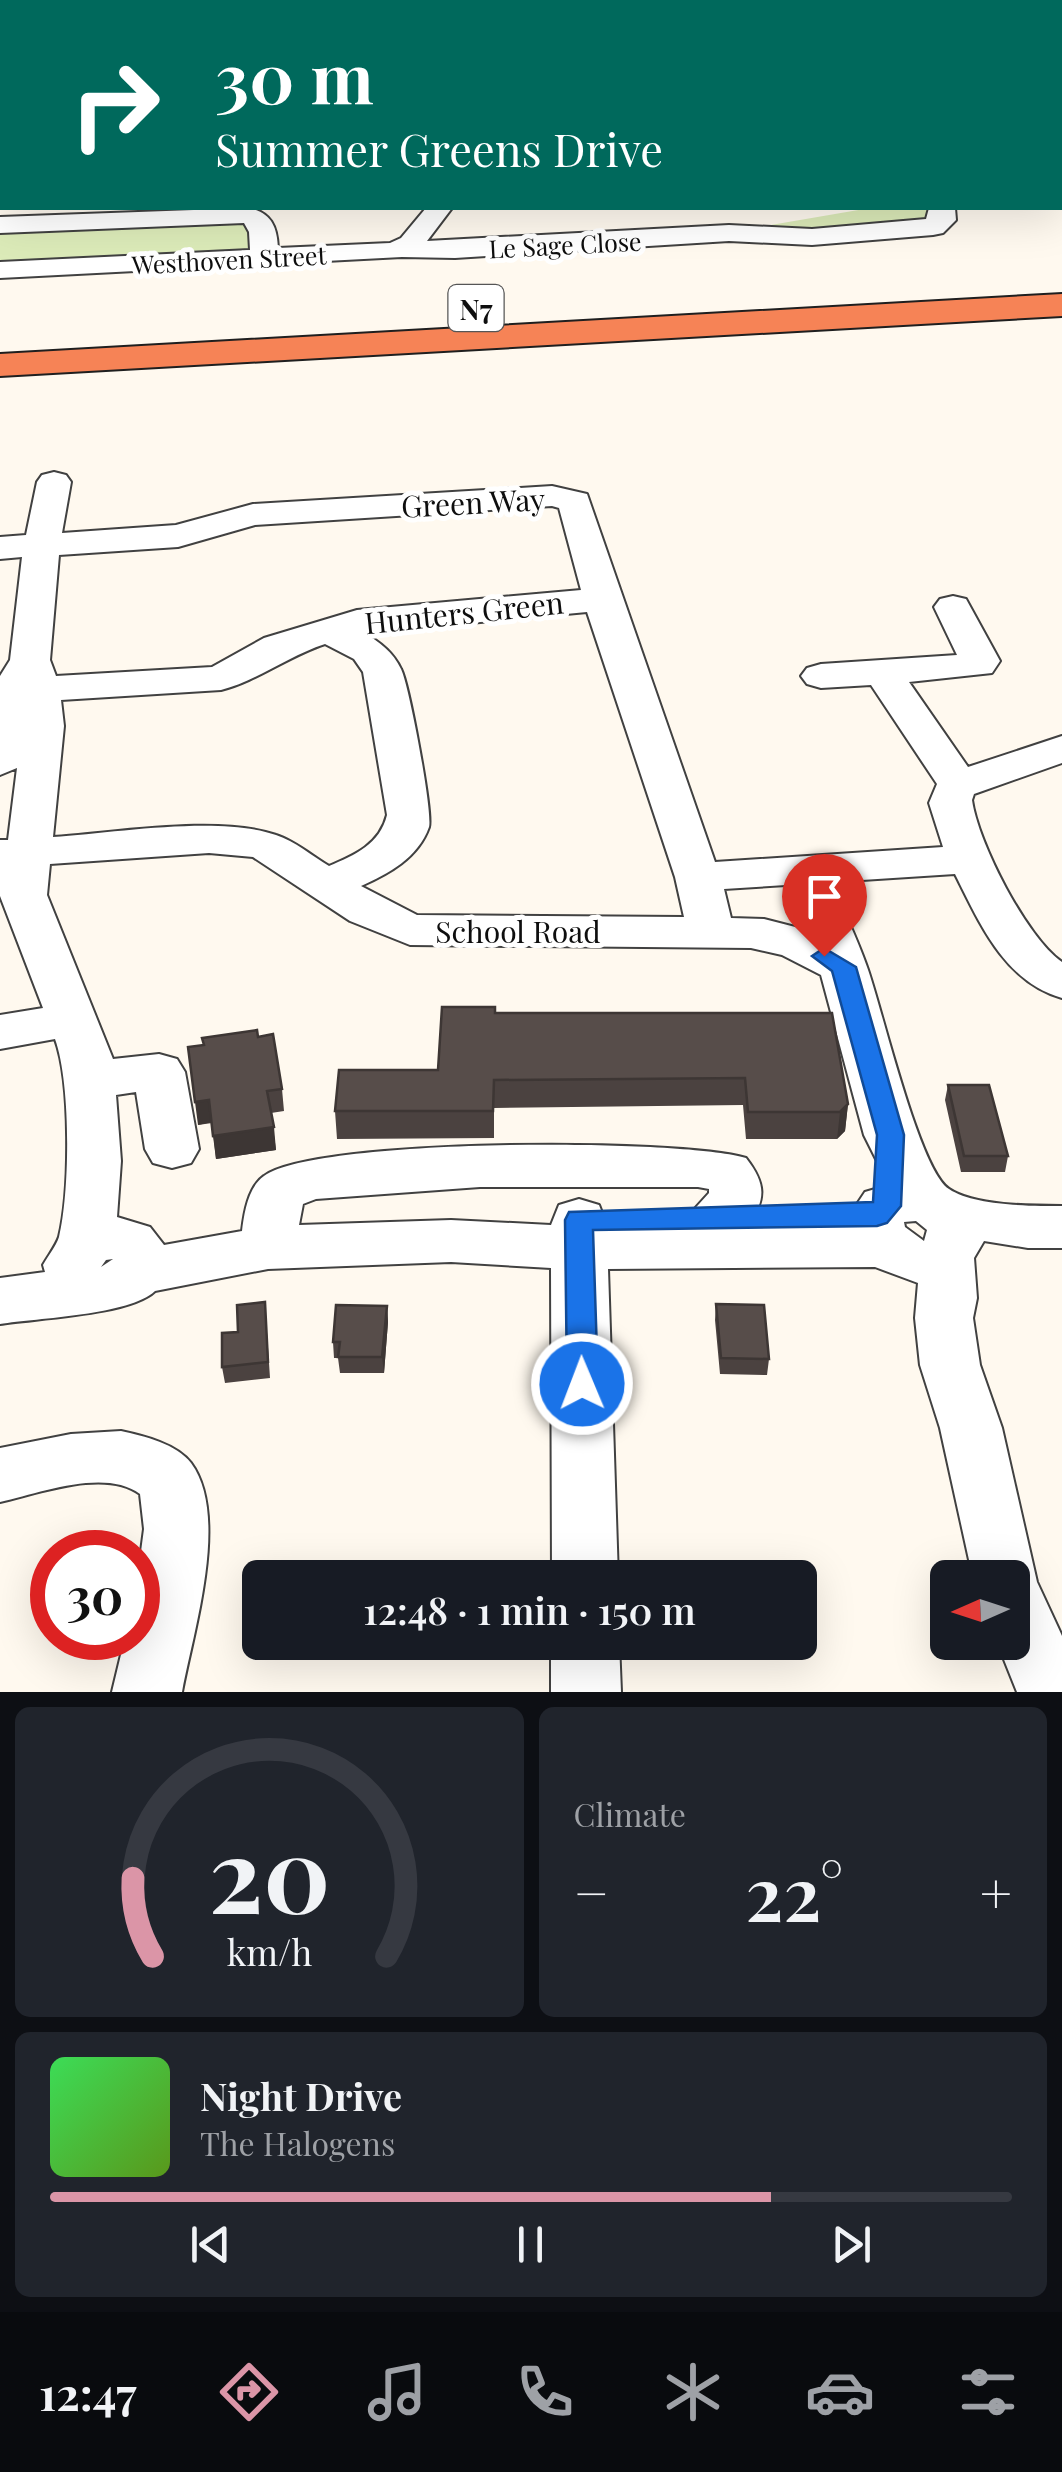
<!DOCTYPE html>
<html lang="en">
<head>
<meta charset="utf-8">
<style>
  body { margin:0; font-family:"Playfair Display",serif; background:#20242c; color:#f1f3f6; height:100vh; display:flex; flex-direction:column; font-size:38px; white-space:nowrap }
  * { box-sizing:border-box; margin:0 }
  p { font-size:32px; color:#9ea1a6 }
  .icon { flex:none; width:55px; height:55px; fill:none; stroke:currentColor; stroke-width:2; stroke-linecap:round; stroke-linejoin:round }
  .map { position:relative; height:1692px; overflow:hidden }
  .details { display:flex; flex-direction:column; gap:15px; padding:15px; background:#0d0f14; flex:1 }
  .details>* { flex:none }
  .banner { position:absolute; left:0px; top:0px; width:1062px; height:210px; box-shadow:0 10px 40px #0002; background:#00695c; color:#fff; overflow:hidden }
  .needle { width:65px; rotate:267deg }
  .fabs { position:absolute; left:930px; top:1560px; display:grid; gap:20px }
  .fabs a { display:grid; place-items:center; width:100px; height:100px; border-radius:15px; background:#171b24; box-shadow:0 10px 40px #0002; font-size:50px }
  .speed { position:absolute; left:30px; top:1530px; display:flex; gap:20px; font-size:50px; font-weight:700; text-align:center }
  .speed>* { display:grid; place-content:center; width:130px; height:130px; border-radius:50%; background:#171b24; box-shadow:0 10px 40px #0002; line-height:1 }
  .speed .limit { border:15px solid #d22; background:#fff; color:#111 }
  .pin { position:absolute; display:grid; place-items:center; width:85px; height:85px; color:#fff; margin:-102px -42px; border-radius:50% 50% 50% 0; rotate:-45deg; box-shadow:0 0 10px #0007 }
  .pin .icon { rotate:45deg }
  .me { position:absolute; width:110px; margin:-55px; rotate:359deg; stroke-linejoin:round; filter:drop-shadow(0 0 8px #0008) }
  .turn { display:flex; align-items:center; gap:35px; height:210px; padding:0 50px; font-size:45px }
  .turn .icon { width:130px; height:130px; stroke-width:2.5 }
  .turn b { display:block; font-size:70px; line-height:85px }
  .big { font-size:75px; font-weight:600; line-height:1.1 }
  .details .card { flex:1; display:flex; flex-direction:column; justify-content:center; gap:15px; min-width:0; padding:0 35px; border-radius:15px; background:#20242c }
  .details .dial { align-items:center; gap:0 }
  .dial svg { height:260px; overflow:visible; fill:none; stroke:#363941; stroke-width:7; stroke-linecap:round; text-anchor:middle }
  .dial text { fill:#f1f3f6; stroke:none }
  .song { display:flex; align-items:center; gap:30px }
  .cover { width:120px; height:120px; border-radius:15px; background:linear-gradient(135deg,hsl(130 70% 55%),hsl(90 70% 35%)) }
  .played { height:10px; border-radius:5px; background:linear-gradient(90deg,#db95a7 75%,#363941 75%) }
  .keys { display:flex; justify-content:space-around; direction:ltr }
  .heat { display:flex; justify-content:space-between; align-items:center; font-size:55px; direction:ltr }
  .details .tiles { flex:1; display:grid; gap:15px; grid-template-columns:1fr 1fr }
  .card:last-child { grid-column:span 2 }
  .trip { position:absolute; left:242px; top:1560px; width:575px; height:100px; border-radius:15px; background:#171b24; box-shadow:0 10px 40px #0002; font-weight:600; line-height:100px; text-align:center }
  .dock { display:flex; height:160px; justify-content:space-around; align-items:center; background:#090b0e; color:#9ea1a6 }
  .dock .icon { width:70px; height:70px }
  .dock .current { color:#db95a7 }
  .dock b { font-size:45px; color:#f1f3f6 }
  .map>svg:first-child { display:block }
  .green { fill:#dbeab8 }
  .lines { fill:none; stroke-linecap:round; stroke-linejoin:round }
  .minor-casing { stroke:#414141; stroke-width:4 }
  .highway-casing { stroke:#1f1f1f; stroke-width:4 }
  .minor { fill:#fff; fill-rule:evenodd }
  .highway { fill:#f68356; fill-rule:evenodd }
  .wall { fill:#4b4240 }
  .shaded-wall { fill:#3d3634 }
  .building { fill:#574d4a; stroke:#3d3634; stroke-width:2.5 }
  .route { fill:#1a73e8; stroke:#114b97; stroke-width:2.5 }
  .labels { text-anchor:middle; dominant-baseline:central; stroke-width:10; stroke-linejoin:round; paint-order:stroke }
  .far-street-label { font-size:25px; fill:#0e0e0e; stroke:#fff }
  .shield { fill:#fff; stroke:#565656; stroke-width:2.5 }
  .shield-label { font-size:28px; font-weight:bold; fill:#0e0e0e }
  .street-label { font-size:30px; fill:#0e0e0e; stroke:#fff }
</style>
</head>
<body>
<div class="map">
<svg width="1062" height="1692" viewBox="0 0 1062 1692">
  <rect width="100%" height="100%" fill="#fff9ef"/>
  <path class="green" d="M 721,0 L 1062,0 L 1062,186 L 1060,2 Z
    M 870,208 L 937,208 L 936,220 L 813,235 L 759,227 Z
    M 249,220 L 253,251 L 0,267 L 0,228 Z"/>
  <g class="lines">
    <g class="minor-casing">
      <path id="minor" d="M 115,0 L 136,0 L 137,2 L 117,2 Z
        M 388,0 L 409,0 L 410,2 L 390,2 Z
        M 533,0 L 554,0 L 555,2 L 535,2 Z
        M 704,0 L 725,0 L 726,2 L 706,2 Z
        M 0,2 L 3,2 L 2,16 L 0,16 Z
        M 0,66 L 2,66 L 2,80 L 0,80 Z
        M 0,111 L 2,111 L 2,125 L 0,125 Z
        M 249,208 C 271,213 277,226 278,248 L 390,243 L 401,238 L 426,208 L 452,208 L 427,241 L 729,225 L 812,229 L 926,219 L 929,208 L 955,208 L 956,220 L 943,233 L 933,235 L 812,245 L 729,241 L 455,258 L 402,257 L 0,278 L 0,262 L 250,250 L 249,232 L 244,223 L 0,233 L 0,217 Z
        M 54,472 L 66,475 L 71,482 L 62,533 L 176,525 L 253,504 L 552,486 L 587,494 L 715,862 L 943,847 L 929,803 L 937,784 L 871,685 L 821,688 L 807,684 L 801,676 L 807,668 L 821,664 L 957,655 L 934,607 L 940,599 L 953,596 L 966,599 L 1000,661 L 992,673 L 909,682 L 968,767 L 1062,736 L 1062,763 L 974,794 L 972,800 C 978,843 1027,938 1062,962 L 1062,998 C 1005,982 980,924 955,874 L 831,882 C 843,910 857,938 867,967 C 882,1008 919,1170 949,1189 C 974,1206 1032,1206 1062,1206 L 1062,1248 L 1028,1248 L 984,1241 L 974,1258 L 977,1298 L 973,1318 L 980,1365 L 1002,1428 L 1037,1582 L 1062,1636 L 1062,1692 L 1017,1692 L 997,1642 L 1012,1642 L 1012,1578 L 973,1578 L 940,1428 L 920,1365 L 915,1318 L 918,1283 L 875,1267 L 608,1269 L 618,1578 L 552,1578 L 551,1268 L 451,1262 L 268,1269 L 155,1291 C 130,1315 38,1318 0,1324 L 0,1278 L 45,1272 L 43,1265 C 48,1256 56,1246 59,1237 C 70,1191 71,1083 55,1039 L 0,1049 L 0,1015 L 43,1008 L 0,896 L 0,840 L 8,840 L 17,768 L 0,775 L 0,676 L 10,660 L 22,557 L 0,559 L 0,537 L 26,535 L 37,482 L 42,475 ZM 552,506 L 559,508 L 581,590 L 357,610 L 264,638 L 212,667 L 56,676 L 50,660 L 59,555 L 178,547 L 255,525 ZM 587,612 L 675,877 L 684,917 L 417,915 L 361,886 C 388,874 418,858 429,827 C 433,813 409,685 401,669 C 393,652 379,641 363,633 ZM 325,644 L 354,659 L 363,672 L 387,815 C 380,844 355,855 329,866 C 312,856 295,841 276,835 C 219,815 115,833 53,837 L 64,726 L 61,700 L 221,690 C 257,681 288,656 325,644 ZM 209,853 L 253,857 L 350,921 L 410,945 L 751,948 L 782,955 L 821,975 L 864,1135 L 889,1185 L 865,1192 L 847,1219 L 848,1225 L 749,1225 C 766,1198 766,1184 746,1158 C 680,1138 316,1138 264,1176 C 248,1187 244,1214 242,1231 L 164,1245 L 150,1227 L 117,1217 L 121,1161 L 116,1095 L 136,1092 L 145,1149 L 153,1163 L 172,1168 L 191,1163 L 199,1149 L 185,1072 L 177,1059 L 159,1054 L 113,1059 L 47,895 L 50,864 ZM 786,885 L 803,929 L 764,919 L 731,918 L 724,889 ZM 480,1187 L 698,1187 L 709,1189 L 709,1193 L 679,1226 L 607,1226 L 599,1205 L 579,1199 L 559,1205 L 551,1225 L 451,1220 L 299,1225 L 303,1204 L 316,1199 ZM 916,1221 L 927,1230 L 924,1241 L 905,1227 L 904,1222 ZM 113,1259 L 101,1267 L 106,1260 Z
        M 121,1431 C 144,1436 177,1444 191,1463 C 230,1516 193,1632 182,1692 L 112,1692 L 125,1638 L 138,1638 L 138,1574 L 144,1529 L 140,1494 C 105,1468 40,1493 0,1502 L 0,1448 L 71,1434 Z
        M 551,1642 L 619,1642 L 621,1692 L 551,1692 Z"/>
    </g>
    <g class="highway-casing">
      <path id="highway" d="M 1062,294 L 1062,316 L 0,376 L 0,354 Z"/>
    </g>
    <use href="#minor" class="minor"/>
    <use href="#highway" class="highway"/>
  </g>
  <path class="wall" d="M 495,1013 L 848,1104 L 845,1131 L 837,1139 L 746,1139 L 743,1105 L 494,1108 L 494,1138 L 337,1139 L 335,1111 L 438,1070 Z
    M 258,1037 L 282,1089 L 284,1111 L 271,1113 L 276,1150 L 216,1159 L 212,1123 L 198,1125 Z
    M 948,1085 L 1008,1156 L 1005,1172 L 961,1172 L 945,1100 Z
    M 265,1302 L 270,1378 L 225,1383 L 222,1367 L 238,1332 Z
    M 716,1304 L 769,1359 L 767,1375 L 720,1374 L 715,1320 Z
    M 387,1306 L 388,1322 L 384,1373 L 340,1373 L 338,1358 L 334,1358 L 333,1342 Z"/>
  <path class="shaded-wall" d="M 209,1100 L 212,1122 L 198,1125 L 195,1102 Z
    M 848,1104 L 845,1131 L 837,1139 L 840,1112 Z
    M 274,1127 L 276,1150 L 216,1159 L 213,1136 Z
    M 387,1306 L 388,1322 L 384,1373 L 382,1357 Z"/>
  <path class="building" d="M 484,0 L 511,0 L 513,2 L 485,2 Z
    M 442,1007 L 495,1007 L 495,1013 L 832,1013 L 848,1104 L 840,1112 L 748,1112 L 745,1078 L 494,1080 L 493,1111 L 335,1111 L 339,1070 L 438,1070 Z
    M 257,1030 L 258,1037 L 273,1034 L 282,1089 L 267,1091 L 274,1127 L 213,1136 L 209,1100 L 195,1102 L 188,1047 L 204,1045 L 202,1038 Z
    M 948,1085 L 989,1085 L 1008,1156 L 964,1156 Z
    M 265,1302 L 268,1362 L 222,1367 L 222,1333 L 238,1332 L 237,1305 Z
    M 716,1304 L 764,1305 L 769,1359 L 721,1358 Z
    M 336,1305 L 387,1306 L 382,1357 L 338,1357 L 340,1342 L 333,1342 Z"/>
  <path class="route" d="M 824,948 L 856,967 L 904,1135 L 901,1206 L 887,1223 L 877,1226 L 593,1230 L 598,1384 L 593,1393 L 582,1397 L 571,1393 L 567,1384 L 565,1220 L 569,1212 L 873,1202 L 877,1135 L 832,971 L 812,956 Z"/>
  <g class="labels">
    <g class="far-street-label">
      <text transform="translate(565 244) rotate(-3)">Le Sage Close</text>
      <text transform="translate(229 259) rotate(-3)">Westhoven Street</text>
    </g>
    <rect class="shield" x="448.5" y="285" width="55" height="46" rx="8"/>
    <g class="shield-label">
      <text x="476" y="308">N7</text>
    </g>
    <g class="street-label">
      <text transform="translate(473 502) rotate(-3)">Green Way</text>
      <text transform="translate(464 612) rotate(-6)">Hunters Green</text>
      <text x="518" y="931">School Road</text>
    </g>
  </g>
</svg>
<div class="fabs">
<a><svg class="needle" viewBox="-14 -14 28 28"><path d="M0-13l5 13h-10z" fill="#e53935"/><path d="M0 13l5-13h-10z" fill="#9ea1a6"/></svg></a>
</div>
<div class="speed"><div class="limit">30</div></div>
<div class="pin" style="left:824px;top:956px;background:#d93025"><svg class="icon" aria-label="arrive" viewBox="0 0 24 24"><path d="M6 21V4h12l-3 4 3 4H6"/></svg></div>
<svg class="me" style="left:582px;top:1384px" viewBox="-20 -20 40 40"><circle r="17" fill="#1a73e8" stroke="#fff" stroke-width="3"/><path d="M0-11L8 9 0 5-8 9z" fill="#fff"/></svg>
<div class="trip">12:48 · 1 min · 150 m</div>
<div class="banner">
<div class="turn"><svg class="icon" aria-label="right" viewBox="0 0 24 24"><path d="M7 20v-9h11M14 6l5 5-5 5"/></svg><div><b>30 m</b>Summer Greens Drive</div></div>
</div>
</div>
<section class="details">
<div class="tiles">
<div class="card dial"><svg viewBox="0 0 100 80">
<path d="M14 69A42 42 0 1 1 86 69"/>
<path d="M14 69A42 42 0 0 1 8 45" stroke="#db95a7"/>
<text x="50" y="56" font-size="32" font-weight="700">20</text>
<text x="50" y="72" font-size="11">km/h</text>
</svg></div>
<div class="card"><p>Climate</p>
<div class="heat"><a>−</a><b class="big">22°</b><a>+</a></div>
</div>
<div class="card">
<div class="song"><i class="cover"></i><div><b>Night Drive</b><p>The Halogens</p></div></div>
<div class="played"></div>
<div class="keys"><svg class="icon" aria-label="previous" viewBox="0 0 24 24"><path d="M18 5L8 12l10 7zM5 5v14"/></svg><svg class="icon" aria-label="pause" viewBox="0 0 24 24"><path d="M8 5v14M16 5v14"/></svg><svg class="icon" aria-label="next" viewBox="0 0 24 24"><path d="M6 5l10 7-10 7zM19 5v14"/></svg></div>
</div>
</div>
</section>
<nav class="dock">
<b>12:47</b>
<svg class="icon current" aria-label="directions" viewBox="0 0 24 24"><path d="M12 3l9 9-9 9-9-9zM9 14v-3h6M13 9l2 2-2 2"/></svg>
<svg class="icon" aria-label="music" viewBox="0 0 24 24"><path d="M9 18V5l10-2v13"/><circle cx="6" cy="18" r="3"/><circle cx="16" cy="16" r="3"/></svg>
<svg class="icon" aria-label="phone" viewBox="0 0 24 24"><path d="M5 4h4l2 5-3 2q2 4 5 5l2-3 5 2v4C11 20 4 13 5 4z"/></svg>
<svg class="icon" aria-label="climate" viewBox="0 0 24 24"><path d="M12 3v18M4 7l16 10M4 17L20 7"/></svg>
<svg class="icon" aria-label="car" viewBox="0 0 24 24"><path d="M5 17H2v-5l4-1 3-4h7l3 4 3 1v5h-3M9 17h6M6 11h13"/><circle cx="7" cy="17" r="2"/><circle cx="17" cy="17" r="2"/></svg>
<svg class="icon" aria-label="filters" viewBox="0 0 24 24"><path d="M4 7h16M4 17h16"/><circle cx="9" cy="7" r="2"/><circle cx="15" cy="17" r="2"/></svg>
</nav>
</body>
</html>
